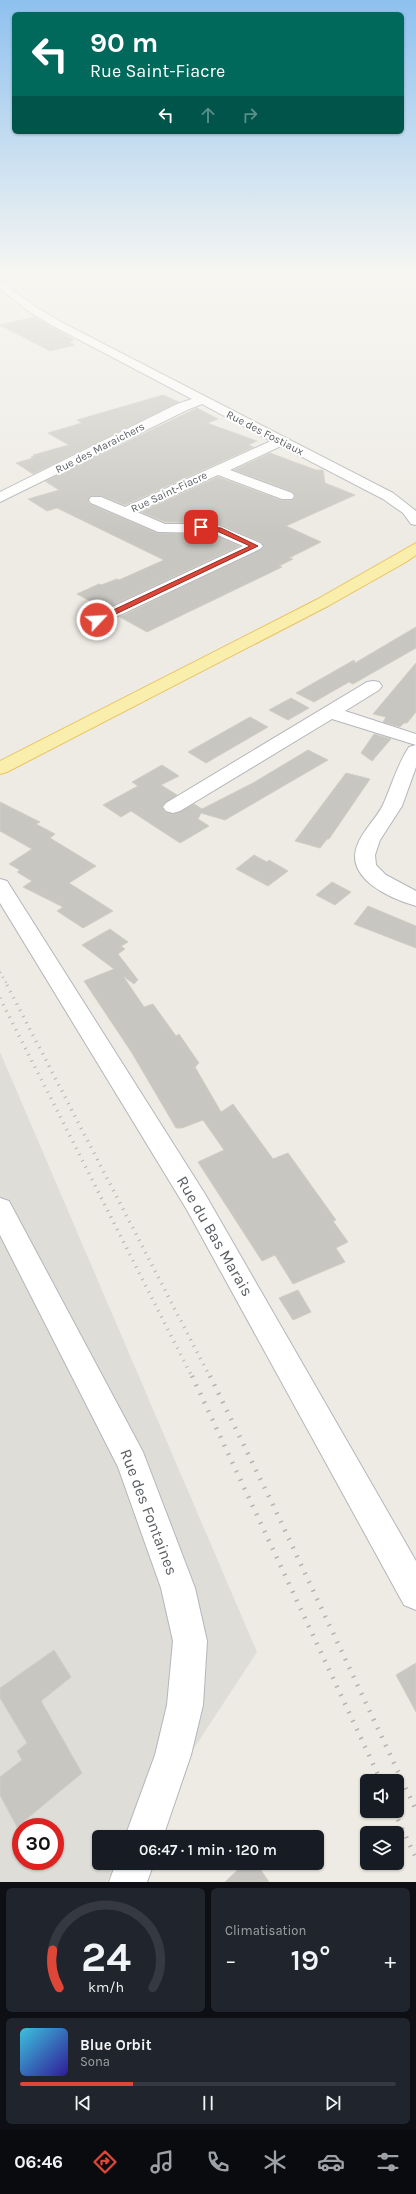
<!DOCTYPE html>
<html lang="fr">
<head>
<meta charset="utf-8">
<style>
  body { margin:0; font-family:Karla,sans-serif; background:#20242c; color:#f1f3f6; height:100vh; display:flex; flex-direction:column; font-size:15px; white-space:nowrap }
  * { box-sizing:border-box; margin:0 }
  p { font-size:13px; color:#9ea1a6 }
  .icon { flex:none; width:22px; height:22px; fill:none; stroke:currentColor; stroke-width:2; stroke-linecap:round; stroke-linejoin:round }
  .map { position:relative; height:1882px; overflow:hidden }
  .drawer { display:flex; flex-direction:column; gap:6px; padding:6px; background:#0d0f14; flex:1 }
  .drawer>* { flex:none }
  .hud { position:absolute; left:12px; top:12px; width:392px; height:122px; border-radius:6px; box-shadow:0 1px 3px #0004; background:#00695c; color:#fff; overflow:hidden }
  .tools { position:absolute; left:360px; top:1774px; display:grid; gap:8px }
  .tools a { display:grid; place-items:center; width:44px; height:44px; border-radius:6px; background:#171b24; box-shadow:0 1px 3px #0004; font-size:20px }
  .speed { position:absolute; left:12px; top:1818px; display:flex; gap:8px; font-size:20px; font-weight:700; text-align:center }
  .speed>* { display:grid; place-content:center; width:52px; height:52px; border-radius:50%; background:#171b24; box-shadow:0 1px 3px #0004; line-height:1 }
  .speed .limit { border:6px solid #d22; background:#fff; color:#111 }
  .pin { position:absolute; display:grid; place-items:center; width:34px; height:34px; color:#fff; margin:-17px; border-radius:8px; box-shadow:0 2px 6px #0006 }
  .me { position:absolute; width:44px; margin:-22px; rotate:65deg; stroke-linejoin:round; filter:drop-shadow(0 0 3px #0008) }
  .turn { display:flex; align-items:center; gap:14px; height:84px; padding:0 12px; font-size:18px }
  .turn .icon { width:52px; height:52px; stroke-width:2.5 }
  .turn b { display:block; font-size:28px; line-height:34px }
  .lanes { display:flex; align-items:center; height:38px; padding:0 12px; background:#0003; justify-content:center; gap:20px; direction:ltr }
  .lanes .off { opacity:.35 }
  .big { font-size:30px; font-weight:600; line-height:1.1 }
  .drawer .tile { flex:1; display:flex; flex-direction:column; justify-content:center; gap:6px; min-width:0; padding:0 14px; border-radius:6px; background:#20242c }
  .drawer .dial { align-items:center; gap:0 }
  .dial svg { height:104px; overflow:visible; fill:none; stroke:#363941; stroke-width:7; stroke-linecap:round; text-anchor:middle }
  .dial text { fill:#f1f3f6; stroke:none }
  .song { display:flex; align-items:center; gap:12px }
  .cover { width:48px; height:48px; border-radius:6px; background:linear-gradient(135deg,hsl(190 70% 55%),hsl(250 70% 35%)) }
  .played { height:4px; border-radius:2px; background:linear-gradient(90deg,#de4638 30%,#363941 30%) }
  .keys { display:flex; justify-content:space-around; direction:ltr }
  .heat { display:flex; justify-content:space-between; align-items:center; font-size:22px; direction:ltr }
  .drawer .tiles { flex:1; display:grid; gap:6px; grid-template-columns:1fr 1fr }
  .tile:last-child { grid-column:span 2 }
  .trip { position:absolute; left:92px; top:1830px; width:232px; height:40px; border-radius:6px; background:#171b24; box-shadow:0 1px 3px #0004; font-weight:600; line-height:40px; text-align:center }
  .dock { display:flex; height:64px; justify-content:space-around; align-items:center; background:#090b0e; color:#9ea1a6 }
  .dock .icon { width:28px; height:28px }
  .dock .selected { color:#de4638 }
  .dock b { font-size:18px; color:#f1f3f6 }
  .map>svg:first-child { display:block }
  .industrial { fill:#dfddd8; fill-rule:evenodd }
  .building { fill:#c8c6c0; stroke:#d1cdc2 }
  .lines { fill:none; stroke-linecap:round; stroke-linejoin:round }
  .minor-casing { stroke:#b4b6ba; stroke-width:2 }
  .major-casing { stroke:#e9c361; stroke-width:2 }
  .minor { fill:#fff; fill-rule:evenodd }
  .major { fill:#faeeac; fill-rule:evenodd }
  .rail-far2 { stroke:#b2b3b3; stroke-width:2.5; stroke-dasharray:1 4.5; stroke-linecap:butt }
  .rail-far1 { stroke:#b2b3b3; stroke-width:3.5; stroke-dasharray:1 6; stroke-linecap:butt }
  .rail { stroke:#b2b3b3; stroke-width:4.5; stroke-dasharray:1.5 8; stroke-linecap:butt }
  .route { fill:#de4638; stroke:#902e24 }
  .labels { text-anchor:middle; dominant-baseline:central; stroke-width:4; stroke-linejoin:round; paint-order:stroke }
  .far-street-label { font-size:11px; fill:#5b5f63; stroke:#fff }
  .near-street-label { font-size:16px; fill:#5b5f63; stroke:#fff }
</style>
</head>
<body>
<div class="map">
<svg width="416" height="1882" viewBox="0 0 416 1882">
  <rect width="100%" height="100%" fill="#edebe3"/>
  <path class="industrial" d="M 0,1052 L 257,1652 L 136,1837 L 99,1837 L 99,1863 L 119,1863 L 106,1882 L 0,1882 ZM 21,1827 L 55,1827 L 55,1861 L 21,1861 Z"/>
  <path class="building" d="M 34,317 L 74,340 L 69,342 L 75,345 L 50,351 L 0,325 Z
    M 163,395 L 179,402 L 33,474 L 16,463 L 33,458 L 31,457 L 35,456 L 33,455 L 69,445 L 48,433 L 82,423 L 77,420 Z
    M 197,408 L 218,419 L 207,423 L 257,441 L 248,445 L 254,447 L 125,505 L 101,496 L 91,496 L 88,501 L 90,504 L 157,533 L 213,534 L 239,546 L 105,609 L 77,594 L 99,584 L 101,585 L 117,579 L 119,580 L 164,560 L 57,508 L 47,511 L 28,499 L 59,490 L 45,481 Z
    M 270,453 L 316,470 L 323,470 L 325,483 L 355,495 L 286,526 L 321,542 L 289,558 L 293,559 L 279,566 L 282,567 L 147,632 L 120,617 L 264,547 L 261,542 L 216,523 L 165,522 L 141,512 L 218,477 L 281,500 L 292,500 L 295,497 L 293,492 L 234,470 Z
    M 416,627 L 416,648 L 353,684 L 349,682 L 314,702 L 296,693 L 354,660 L 355,663 Z
    M 416,663 L 416,712 L 407,723 L 404,723 L 400,727 L 383,722 L 386,717 L 373,714 Z
    M 291,698 L 309,708 L 288,720 L 269,710 Z
    M 250,717 L 268,727 L 206,763 L 188,752 Z
    M 374,734 L 391,739 L 372,761 L 361,753 Z
    M 308,750 L 328,760 L 225,820 L 201,813 L 198,819 L 209,826 L 180,843 L 131,811 L 121,817 L 103,805 L 138,786 L 132,782 L 162,765 L 179,776 L 161,785 L 177,795 L 162,806 L 165,812 L 173,814 L 194,804 L 202,809 L 253,783 Z
    M 346,773 L 370,779 L 329,839 L 327,839 L 320,848 L 295,841 Z
    M 0,802 L 40,822 L 36,824 L 55,834 L 50,838 L 96,866 L 69,883 L 113,911 L 83,928 L 57,911 L 63,907 L 23,887 L 32,881 L 17,872 L 20,870 L 9,864 L 32,849 L 0,831 Z
    M 254,855 L 267,862 L 269,860 L 288,871 L 268,886 L 236,869 Z
    M 332,882 L 351,892 L 335,905 L 316,895 Z
    M 368,906 L 416,926 L 416,948 L 354,924 Z
    M 110,929 L 128,942 L 121,946 L 125,949 L 118,954 L 138,980 L 134,984 L 123,976 L 144,1007 L 153,1004 L 176,1036 L 179,1034 L 199,1063 L 195,1067 L 221,1112 L 233,1104 L 273,1159 L 288,1153 L 336,1220 L 333,1221 L 348,1242 L 336,1248 L 345,1262 L 293,1284 L 275,1255 L 262,1261 L 198,1162 L 224,1150 L 203,1120 L 182,1128 L 176,1128 L 132,1053 L 84,981 L 114,969 L 82,945 Z
    M 298,1290 L 311,1312 L 293,1320 L 279,1298 Z
    M 54,1650 L 71,1677 L 41,1701 L 82,1773 L 17,1827 L 0,1795 L 0,1777 L 22,1760 L 17,1751 L 27,1743 L 0,1698 L 0,1688 Z
    M 416,1663 L 416,1712 L 396,1675 Z
    M 245,1863 L 256,1863 L 269,1882 L 225,1882 Z"/>
  <g class="lines">
    <g class="minor-casing">
      <path id="minor" d="M 0,281 L 39,309 L 63,323 L 393,493 L 416,511 L 416,525 L 411,524 L 403,513 L 383,499 L 281,446 L 230,470 L 292,493 L 294,496 L 292,499 L 282,499 L 218,475 L 137,512 L 165,524 L 215,524 L 260,543 L 263,546 L 260,549 L 103,623 L 91,623 L 89,620 L 91,617 L 243,546 L 213,533 L 158,532 L 91,503 L 89,500 L 91,497 L 101,497 L 125,507 L 271,441 L 202,404 L 187,410 L 0,502 L 0,492 L 177,404 L 192,399 L 55,327 L 31,313 L 0,289 Z
        M 373,681 L 379,682 L 382,686 L 379,690 L 345,711 L 416,734 L 416,767 L 402,806 L 380,840 L 375,855 L 376,865 L 386,875 L 416,891 L 416,906 C 391,899 345,879 357,846 C 362,831 376,819 383,805 C 392,785 397,765 409,747 L 416,745 L 332,719 L 180,811 L 173,813 L 166,811 L 163,807 L 166,803 L 367,682 Z
        M 0,879 L 7,881 L 205,1194 L 416,1561 L 416,1610 L 404,1605 L 187,1210 L 0,903 Z
        M 0,1198 L 9,1201 L 143,1452 L 195,1588 L 207,1641 L 203,1705 L 191,1755 L 163,1837 L 125,1837 L 155,1755 L 167,1705 L 173,1641 L 161,1588 L 118,1467 L 0,1235 Z
        M 116,1863 L 154,1863 L 147,1882 L 109,1882 Z"/>
    </g>
    <g class="major-casing">
      <path id="major" d="M 416,543 L 416,555 L 406,562 L 328,606 L 7,772 L 0,774 L 0,761 L 316,600 Z"/>
    </g>
    <use href="#minor" class="minor"/>
    <use href="#major" class="major"/>
    <path class="rail-far2" d="M 0,972 L 8,986"/>
    <path class="rail-far1" d="M 7,985 L 210,1377
      M 0,998 L 192,1377"/>
    <path class="rail" d="M 192,1376 L 381,1781
      M 210,1376 L 274,1507 L 416,1810
      M 394,1811 L 416,1858"/>
  </g>
  <linearGradient id="sky" x2="0" y2="1"><stop stop-color="#8ec1ef"/><stop offset="0.51" stop-color="#f7f6f2"/><stop offset="1" stop-color="#f7f6f2" stop-opacity="0"/></linearGradient>
  <rect width="416" height="536" fill="url(#sky)"/>
  <path class="route" d="M 199,526 L 221,528 L 258,546 L 99,622 L 94,622 L 94,619 L 250,546 L 217,531 L 199,528 Z"/>
  <g class="labels">
    <g class="far-street-label">
      <text transform="translate(265 433) rotate(27)">Rue des Fostiaux</text>
      <text transform="translate(100 448) rotate(-27)">Rue des Maraichers</text>
      <text transform="translate(169 492) rotate(-25)">Rue Saint-Fiacre</text>
    </g>
    <g class="near-street-label">
      <text transform="translate(215 1236) rotate(60)">Rue du Bas Marais</text>
      <text transform="translate(149 1512) rotate(69)">Rue des Fontaines</text>
    </g>
  </g>
</svg>
<div class="tools">
<a><svg class="icon" aria-label="sound" viewBox="0 0 24 24"><path d="M4 9h4l5-4v14l-5-4H4zM17 9q2 3 0 6"/></svg></a>
<a><svg class="icon" aria-label="layers" viewBox="0 0 24 24"><path d="M12 4l9 5-9 5-9-5zM3 14l9 5 9-5"/></svg></a>
</div>
<div class="speed"><div class="limit">30</div></div>
<div class="pin" style="left:201px;top:527px;background:#d93025"><svg class="icon" aria-label="arrive" viewBox="0 0 24 24"><path d="M6 21V4h12l-3 4 3 4H6"/></svg></div>
<svg class="me" style="left:97px;top:620px" viewBox="-20 -20 40 40"><circle r="17" fill="#de4638" stroke="#fff" stroke-width="3"/><path d="M0-11L8 9 0 5-8 9z" fill="#fff"/></svg>
<div class="trip">06:47 · 1 min · 120 m</div>
<div class="hud">
<div class="turn"><svg class="icon" aria-label="left" viewBox="0 0 24 24"><path d="M17 20v-9H6M10 6l-5 5 5 5"/></svg><div><b>90 m</b>Rue Saint-Fiacre</div></div>
<div class="lanes"><svg class="icon" aria-label="left" viewBox="0 0 24 24"><path d="M17 20v-9H6M10 6l-5 5 5 5"/></svg><svg class="icon off" aria-label="ahead" viewBox="0 0 24 24"><path d="M12 20V5M6 11l6-6 6 6"/></svg><svg class="icon off" aria-label="right" viewBox="0 0 24 24"><path d="M7 20v-9h11M14 6l5 5-5 5"/></svg></div>
</div>
</div>
<section class="drawer">
<div class="tiles">
<div class="tile dial"><svg viewBox="0 0 100 80">
<path d="M14 69A42 42 0 1 1 86 69"/>
<path d="M14 69A42 42 0 0 1 9 40" stroke="#de4638"/>
<text x="50" y="56" font-size="32" font-weight="700">24</text>
<text x="50" y="72" font-size="11">km/h</text>
</svg></div>
<div class="tile"><p>Climatisation</p>
<div class="heat"><a>−</a><b class="big">19°</b><a>+</a></div>
</div>
<div class="tile">
<div class="song"><i class="cover"></i><div><b>Blue Orbit</b><p>Sona</p></div></div>
<div class="played"></div>
<div class="keys"><svg class="icon" aria-label="previous" viewBox="0 0 24 24"><path d="M18 5L8 12l10 7zM5 5v14"/></svg><svg class="icon" aria-label="pause" viewBox="0 0 24 24"><path d="M8 5v14M16 5v14"/></svg><svg class="icon" aria-label="next" viewBox="0 0 24 24"><path d="M6 5l10 7-10 7zM19 5v14"/></svg></div>
</div>
</div>
</section>
<nav class="dock">
<b>06:46</b>
<svg class="icon selected" aria-label="directions" viewBox="0 0 24 24"><path d="M12 3l9 9-9 9-9-9zM9 14v-3h6M13 9l2 2-2 2"/></svg>
<svg class="icon" aria-label="music" viewBox="0 0 24 24"><path d="M9 18V5l10-2v13"/><circle cx="6" cy="18" r="3"/><circle cx="16" cy="16" r="3"/></svg>
<svg class="icon" aria-label="phone" viewBox="0 0 24 24"><path d="M5 4h4l2 5-3 2q2 4 5 5l2-3 5 2v4C11 20 4 13 5 4z"/></svg>
<svg class="icon" aria-label="climate" viewBox="0 0 24 24"><path d="M12 3v18M4 7l16 10M4 17L20 7"/></svg>
<svg class="icon" aria-label="car" viewBox="0 0 24 24"><path d="M5 17H2v-5l4-1 3-4h7l3 4 3 1v5h-3M9 17h6M6 11h13"/><circle cx="7" cy="17" r="2"/><circle cx="17" cy="17" r="2"/></svg>
<svg class="icon" aria-label="filters" viewBox="0 0 24 24"><path d="M4 7h16M4 17h16"/><circle cx="9" cy="7" r="2"/><circle cx="15" cy="17" r="2"/></svg>
</nav>
</body>
</html>
